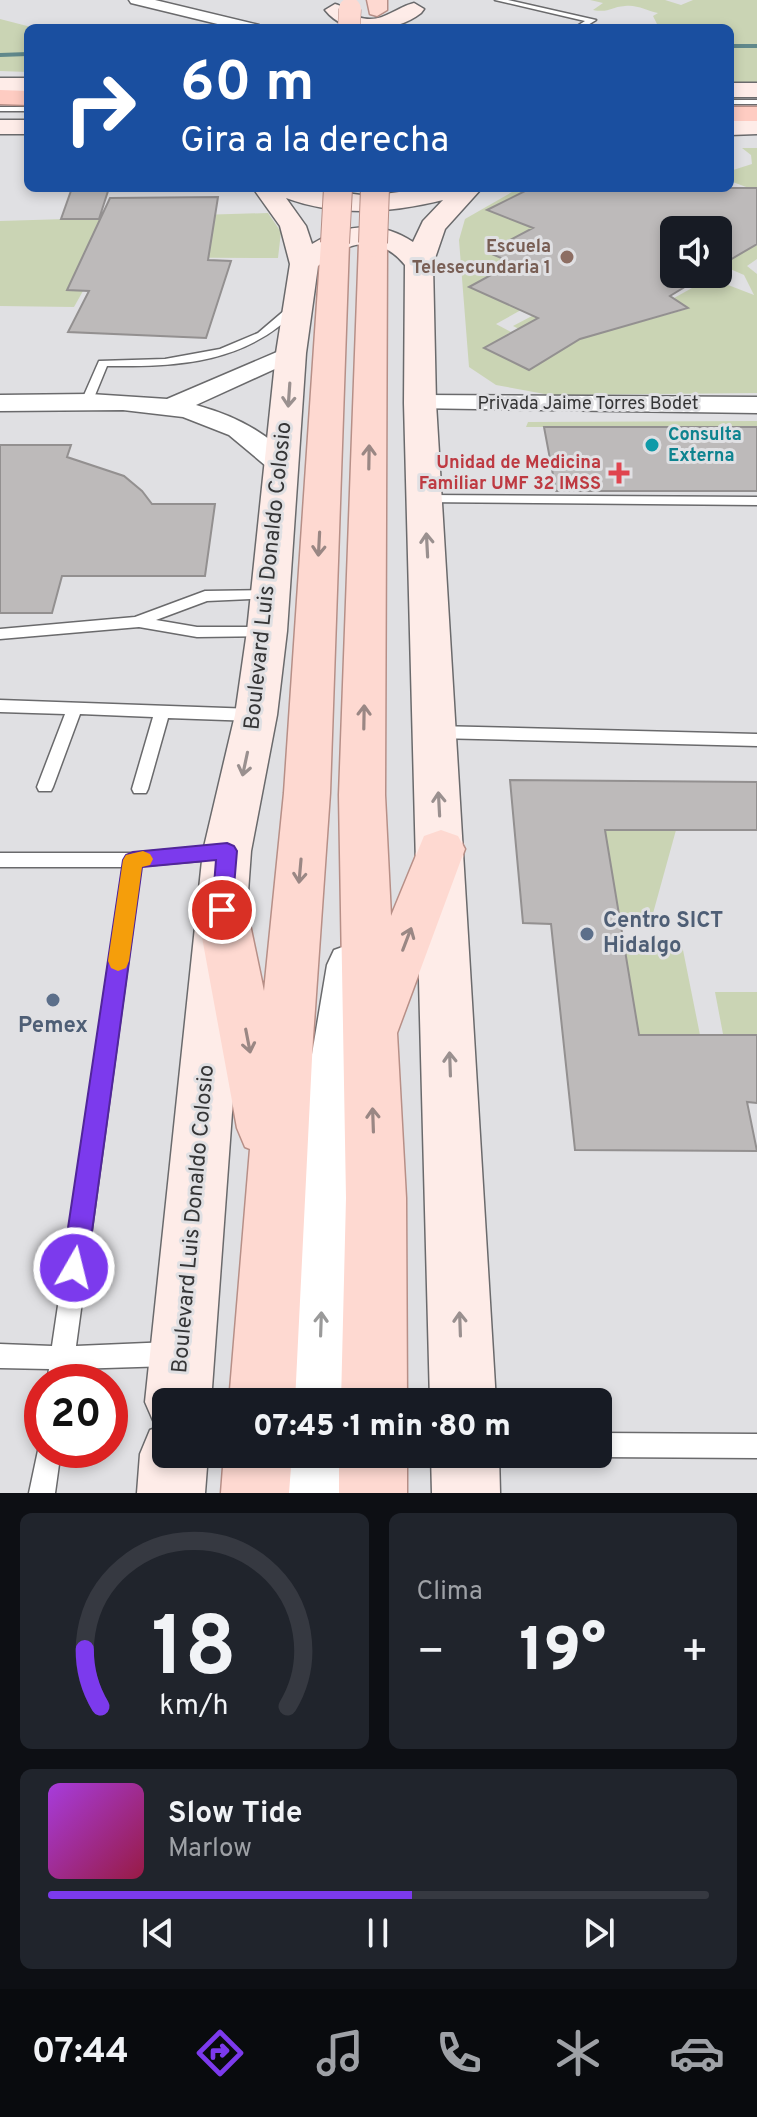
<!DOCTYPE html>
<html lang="es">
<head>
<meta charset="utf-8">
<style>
  body { margin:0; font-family:Overpass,sans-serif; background:#20242c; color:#f1f3f6; height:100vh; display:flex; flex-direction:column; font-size:30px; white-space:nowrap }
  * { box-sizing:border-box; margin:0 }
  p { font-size:26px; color:#9ea1a6 }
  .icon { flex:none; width:44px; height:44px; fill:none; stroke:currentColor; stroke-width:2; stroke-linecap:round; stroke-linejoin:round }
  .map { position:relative; height:1493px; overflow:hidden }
  .sheet { display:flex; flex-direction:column; gap:20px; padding:20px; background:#0d0f14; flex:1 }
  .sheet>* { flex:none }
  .hud { position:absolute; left:24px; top:24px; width:710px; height:168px; border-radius:12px; box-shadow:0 4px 12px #0003; background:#1a4fa0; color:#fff; overflow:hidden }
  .fabs { position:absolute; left:660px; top:216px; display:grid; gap:16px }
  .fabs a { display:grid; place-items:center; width:72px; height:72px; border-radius:12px; background:#171b24; box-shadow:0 4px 12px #0003; font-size:40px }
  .speed { position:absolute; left:24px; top:1364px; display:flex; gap:16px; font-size:40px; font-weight:700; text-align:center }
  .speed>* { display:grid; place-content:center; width:104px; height:104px; border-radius:50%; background:#171b24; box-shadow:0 4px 12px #0003; line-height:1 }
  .speed .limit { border:12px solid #d22; background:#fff; color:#111 }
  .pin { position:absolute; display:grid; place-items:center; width:68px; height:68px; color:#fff; margin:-34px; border:4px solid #fff; border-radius:50%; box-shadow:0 2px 8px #0007 }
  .me { position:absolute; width:88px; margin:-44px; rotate:8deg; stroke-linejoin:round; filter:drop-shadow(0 0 6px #0008) }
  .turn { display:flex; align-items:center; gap:28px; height:168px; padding:0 24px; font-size:36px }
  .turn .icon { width:104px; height:104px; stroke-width:2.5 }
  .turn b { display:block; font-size:56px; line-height:68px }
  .big { font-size:60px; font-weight:800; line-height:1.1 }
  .sheet .widget { flex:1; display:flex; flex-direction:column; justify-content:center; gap:12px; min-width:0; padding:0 28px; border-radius:12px; background:#20242c }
  .sheet .dial { align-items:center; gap:0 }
  .dial svg { height:208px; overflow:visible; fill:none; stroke:#363941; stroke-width:7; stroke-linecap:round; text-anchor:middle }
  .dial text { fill:#f1f3f6; stroke:none }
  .song { display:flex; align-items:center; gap:24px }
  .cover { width:96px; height:96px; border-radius:12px; background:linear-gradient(135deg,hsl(280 70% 55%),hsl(340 70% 35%)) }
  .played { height:8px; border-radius:4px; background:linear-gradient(90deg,#7c3aed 55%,#363941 55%) }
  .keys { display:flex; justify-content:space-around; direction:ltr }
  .heat { display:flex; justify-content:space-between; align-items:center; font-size:44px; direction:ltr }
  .sheet .tiles { flex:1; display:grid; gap:20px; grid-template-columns:1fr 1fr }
  .widget:last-child { grid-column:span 2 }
  .trip { position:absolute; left:152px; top:1388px; width:460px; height:80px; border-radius:12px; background:#171b24; box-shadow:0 4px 12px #0003; font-weight:800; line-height:80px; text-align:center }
  .menu { display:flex; height:128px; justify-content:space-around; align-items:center; background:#090b0e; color:#9ea1a6 }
  .menu .icon { width:56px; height:56px }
  .menu .active { color:#7c3aed }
  .menu b { font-size:36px; color:#f1f3f6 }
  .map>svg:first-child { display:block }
  .green { fill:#cad4b4 }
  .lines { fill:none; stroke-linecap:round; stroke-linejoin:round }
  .stream { fill:#60888b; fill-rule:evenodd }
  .building { fill:#bdbaba; stroke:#939090; stroke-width:2 }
  .service-casing { stroke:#6a6a6c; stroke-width:3 }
  .minor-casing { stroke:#6a6a6c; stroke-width:3 }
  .tertiary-casing { stroke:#6a6a6c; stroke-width:3 }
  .secondary-casing { stroke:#6a6a6c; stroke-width:3 }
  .primary-casing { stroke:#b78f87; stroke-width:3 }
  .trunk-casing { stroke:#b78f87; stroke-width:3 }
  .service { fill:#fff; fill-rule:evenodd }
  .minor { fill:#fff; fill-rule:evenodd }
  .tertiary { fill:#fff; fill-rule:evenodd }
  .secondary { fill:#feece8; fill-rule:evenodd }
  .primary { fill:#fed9d1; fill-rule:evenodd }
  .trunk { fill:#feccc2; fill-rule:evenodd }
  .primary-bridge-far1-casing { stroke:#b78f87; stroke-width:23; stroke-linecap:butt }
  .primary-bridge-casing { stroke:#b78f87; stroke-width:30; stroke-linecap:butt }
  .primary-bridge-far1 { stroke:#fed9d1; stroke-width:22 }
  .primary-bridge { stroke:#fed9d1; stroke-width:28 }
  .oneway { stroke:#9a908f }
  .oneway2 { stroke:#9a8784 }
  .oneway3 { stroke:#9a9a9a }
  .route { fill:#7c3aed; stroke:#51269a; stroke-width:2 }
  .slow { fill:#f59e0b }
  .education-dot { fill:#8d6e63; stroke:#e0e0e3; stroke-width:3 }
  .culture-dot { fill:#0f9aa8; stroke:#e0e0e3; stroke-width:3 }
  .health-dot { fill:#e0444e; stroke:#e0e0e3; stroke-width:3 }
  .service-dot { fill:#5c6f8a; stroke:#e0e0e3; stroke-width:3 }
  .labels { text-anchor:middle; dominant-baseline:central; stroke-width:6; stroke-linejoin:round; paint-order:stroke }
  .far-education-label { font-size:18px; font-weight:bold; fill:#785e54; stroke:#e0e0e3; text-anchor:end }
  .far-street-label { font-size:18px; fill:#353536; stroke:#e0e0e3 }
  .far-culture-label { font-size:18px; font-weight:bold; fill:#0d838f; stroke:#e0e0e3; text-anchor:start }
  .far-health-label { font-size:18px; font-weight:bold; fill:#be3a42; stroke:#e0e0e3; text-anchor:end }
  .street-label { font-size:22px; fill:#353536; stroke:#e0e0e3 }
  .service-label { font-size:22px; font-weight:bold; fill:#4e5e75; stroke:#e0e0e3; text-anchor:start }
</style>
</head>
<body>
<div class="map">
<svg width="757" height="1493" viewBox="0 0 757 1493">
  <rect width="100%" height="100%" fill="#e0e0e3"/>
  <path class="green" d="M 590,0 L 665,0 L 681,5 L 693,0 L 757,0 L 757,82 L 730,82 L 730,28 L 659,28 L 653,16 L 658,13 C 648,11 636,4 625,6 C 610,7 610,13 593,10 L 603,3 Z
    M 0,19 L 35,28 L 28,28 L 28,72 L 0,71 Z
    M 742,148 L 757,148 L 757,204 L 757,191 L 730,181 L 730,171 L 752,164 L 751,155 Z
    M 519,188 L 571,188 L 489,210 L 558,238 L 488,252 L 584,293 L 499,271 L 470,286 L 521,310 L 496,324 L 511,332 L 485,348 L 561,350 L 513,326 L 549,307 L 587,337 L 687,309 L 674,298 L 710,278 L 754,295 L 744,275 L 721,265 L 757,243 L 757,259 L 747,266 L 757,274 L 757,393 L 550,395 L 496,385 L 469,367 L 459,240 L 465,219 Z
    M 268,213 L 281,232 L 278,258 L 83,257 L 67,289 L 83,291 L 74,307 L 0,306 L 0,221 Z
    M 757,421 L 757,427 L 526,427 L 528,422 Z
    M 605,830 L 676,830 L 652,917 L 620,917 Z
    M 624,944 L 682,945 L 700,1035 L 639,1035 Z
    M 715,992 L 757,992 L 757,1035 L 723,1034 Z"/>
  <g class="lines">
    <path class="stream" d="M 730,44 L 757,44 L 757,48 L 730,48 Z
      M 28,52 L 28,56 L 0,57 L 0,53 Z"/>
  </g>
  <path class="building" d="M 72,188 L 109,188 L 99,219 L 61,219 Z
    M 531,188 L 757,188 L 757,244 L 718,267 L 718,230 L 674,230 L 674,274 L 706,274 L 670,296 L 688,308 L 580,339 L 529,370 L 484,348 L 538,318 L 469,287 L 513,263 L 487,252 L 533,228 L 487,210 Z
    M 218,197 L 208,260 L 231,261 L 206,338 L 68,332 L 89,291 L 67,290 L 110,198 Z
    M 544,427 L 757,427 L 757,491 L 556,491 Z
    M 0,445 L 71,445 L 67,457 L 124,476 L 142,491 L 152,504 L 215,504 L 205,576 L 62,576 L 52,613 L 0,613 Z
    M 510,780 L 757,782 L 757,830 L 605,830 L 639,1035 L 757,1035 L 757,1103 L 747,1102 L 757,1151 L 575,1150 L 551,924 L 523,923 Z"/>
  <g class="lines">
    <g class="service-casing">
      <path id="service" d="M 495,0 L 508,0 L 596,20 L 583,28 L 574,28 L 585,21 Z
        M 730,100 L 757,100 L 757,104 L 730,104 Z
        M 0,107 L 28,107 L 28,111 L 0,111 Z
        M 292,304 L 301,306 C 249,363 180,367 107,366 L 91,405 L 87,406 L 81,402 L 99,361 L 165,359 L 220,349 L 258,333 Z
        M 424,495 L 757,497 L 757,505 L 419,502 L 419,496 Z
        M 270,590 L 277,595 L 275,598 L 207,601 L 156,620 L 197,627 L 272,627 L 274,631 L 267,636 L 197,637 L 139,627 L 0,639 L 0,629 L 135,617 L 205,591 Z
        M 0,700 L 254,709 L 262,715 L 254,721 L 168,718 L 148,789 L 146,793 L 134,793 L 132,789 L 153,717 L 80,714 L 53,787 L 51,791 L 39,791 L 37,787 L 65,714 L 0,712 Z
        M 435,726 L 757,734 L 757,746 L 435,738 L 427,732 Z
        M 223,845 L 229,847 L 232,852 L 229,857 L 223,859 L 141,866 L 76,1346 L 170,1342 L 178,1346 L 182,1354 L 178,1362 L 170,1366 L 73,1369 L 71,1382 L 47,1382 L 49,1369 L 0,1368 L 0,1344 L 52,1346 L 123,867 L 0,867 L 0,853 L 133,853 Z
        M 598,1433 L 757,1434 L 757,1458 L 598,1457 L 590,1454 L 598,1454 Z
        M 40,1441 L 42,1450 L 61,1450 L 55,1493 L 29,1493 Z"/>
    </g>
    <g class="minor-casing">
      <path id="minor" d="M 129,0 L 155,0 L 259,25 L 262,28 L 234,28 L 131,3 Z
        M 291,346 L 299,348 L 303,353 L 299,358 L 196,405 C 232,415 272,433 294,465 L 290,471 L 272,471 L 229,435 L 183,417 L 123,410 L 0,411 L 0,395 L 90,394 L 167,399 Z
        M 420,395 L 757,397 L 757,413 L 411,408 L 407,403 L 411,398 Z"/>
    </g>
    <g class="tertiary-casing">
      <path id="tertiary" d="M 351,944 L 368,950 L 375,965 L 356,1114 L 350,1402 L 288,1402 L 302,1114 L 327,965 L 334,950 Z
        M 285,1454 L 349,1454 L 348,1493 L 282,1493 Z"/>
    </g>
    <g class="secondary-casing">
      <path id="secondary" d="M 414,3 L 424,9 L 421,13 C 395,33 347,38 325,10 L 335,4 C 344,6 349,14 358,17 C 381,25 394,8 414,3 Z
        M 0,78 L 28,78 L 28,92 L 0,92 Z
        M 730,83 L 757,83 L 757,97 L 730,97 Z
        M 0,120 L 28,120 L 28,134 L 0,134 Z
        M 757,120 L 757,134 L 730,135 L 730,121 Z
        M 253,188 L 307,188 L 369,196 L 429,188 L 482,188 L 445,229 L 433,264 L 436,403 L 496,1402 L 430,1402 L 404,403 L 405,265 C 379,233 346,241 318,266 L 306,353 L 287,631 L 277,715 L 251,851 L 211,1402 L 166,1402 L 166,1454 L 208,1454 L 205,1493 L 137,1493 L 140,1454 L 150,1430 L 158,1427 L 155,1425 L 145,1402 L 203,851 L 235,715 L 247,631 L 276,353 L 290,264 L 280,226 ZM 286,198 C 338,217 390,213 443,200 L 423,221 L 413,242 C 381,220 344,224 312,244 L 306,226 Z
        M 431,1454 L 499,1454 L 500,1493 L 432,1493 Z"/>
    </g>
    <g class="primary-casing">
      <path id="primary" d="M 367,0 L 387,0 L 387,10 L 377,16 L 370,14 Z
        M 335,235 L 345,237 L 349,243 L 330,793 L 313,1038 L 295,1402 L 229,1402 L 250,1149 L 245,1147 L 237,1128 L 197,910 L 205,895 L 222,889 L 239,895 L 247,910 L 264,991 L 284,793 L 321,243 L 325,237 Z
        M 373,235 L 383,237 L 387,243 L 385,795 L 391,916 L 424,836 L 441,830 L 458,836 L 465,849 L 397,1033 L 406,1198 L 407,1402 L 341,1402 L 346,1198 L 339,795 L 359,243 L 363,237 Z
        M 224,1454 L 292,1454 L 289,1493 L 221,1493 Z
        M 339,1454 L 407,1454 L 407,1493 L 339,1493 Z"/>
    </g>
    <g class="trunk-casing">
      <path id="trunk" d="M 0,90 L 28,91 L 28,105 L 0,104 Z
        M 730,107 L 757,107 L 757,121 L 730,121 Z"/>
    </g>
    <use href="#service" class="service"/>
    <use href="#minor" class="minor"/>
    <use href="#tertiary" class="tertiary"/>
    <use href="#secondary" class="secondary"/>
    <use href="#primary" class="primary"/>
    <use href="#trunk" class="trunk"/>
    <g class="primary-bridge-far1-casing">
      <path id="primary-bridge-far1" d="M 349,28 L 350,9"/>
    </g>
    <g class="primary-bridge-casing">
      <path id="primary-bridge" d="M 335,243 L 338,188
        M 373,243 L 375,188"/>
    </g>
    <use href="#primary-bridge-far1" class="primary-bridge-far1"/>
    <use href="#primary-bridge" class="primary-bridge"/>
  </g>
  <defs><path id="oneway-shaft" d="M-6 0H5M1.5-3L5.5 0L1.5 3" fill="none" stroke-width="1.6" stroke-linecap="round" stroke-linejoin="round" transform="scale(2)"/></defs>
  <g class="oneway">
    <use href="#oneway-shaft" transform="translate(289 395) rotate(94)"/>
    <use href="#oneway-shaft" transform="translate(427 545) rotate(-93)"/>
    <use href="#oneway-shaft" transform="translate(245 764) rotate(102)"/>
    <use href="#oneway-shaft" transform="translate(439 804) rotate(-93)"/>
    <use href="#oneway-shaft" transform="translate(450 1064) rotate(-92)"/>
    <use href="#oneway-shaft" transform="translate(460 1324) rotate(-92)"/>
  </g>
  <g class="oneway2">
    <use href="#oneway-shaft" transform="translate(369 457) rotate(-89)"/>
    <use href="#oneway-shaft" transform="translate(319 544) rotate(93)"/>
    <use href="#oneway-shaft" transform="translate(364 717) rotate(-89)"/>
    <use href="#oneway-shaft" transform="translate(300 871) rotate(95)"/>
    <use href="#oneway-shaft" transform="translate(407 939) rotate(-69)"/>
    <use href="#oneway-shaft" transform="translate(248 1041) rotate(79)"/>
    <use href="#oneway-shaft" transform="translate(373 1120) rotate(-92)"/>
  </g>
  <use class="oneway3" href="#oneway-shaft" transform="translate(321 1324) rotate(-88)"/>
  <path class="route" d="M 227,843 L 234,846 L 237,851 L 232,910 L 229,916 L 222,918 L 215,916 L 212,910 L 216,860 L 142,867 L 87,1268 L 83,1277 L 74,1280 L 65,1277 L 62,1268 L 123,860 L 126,855 L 133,852 Z"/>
  <path class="slow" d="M 143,851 L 150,854 L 153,859 L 150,865 L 142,867 L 129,961 L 126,968 L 118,971 L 111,968 L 108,961 L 123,860 L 126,855 Z"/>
  <circle class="education-dot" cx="567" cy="257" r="8"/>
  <circle class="culture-dot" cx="652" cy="445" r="8"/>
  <path class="health-dot" d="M615 461h8v8h8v8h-8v8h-8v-8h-8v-8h8z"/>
  <g class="service-dot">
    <circle cx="587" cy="934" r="8"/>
    <circle cx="53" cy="1000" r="8"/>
  </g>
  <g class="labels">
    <g class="far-education-label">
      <text x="551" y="247">Escuela<tspan x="551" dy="21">Telesecundaria 1</tspan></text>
    </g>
    <g class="far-street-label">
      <text x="588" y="404">Privada Jaime Torres Bodet</text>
    </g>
    <g class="far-culture-label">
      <text x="668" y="435">Consulta<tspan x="668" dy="21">Externa</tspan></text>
    </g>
    <g class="far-health-label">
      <text x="601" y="463">Unidad de Medicina<tspan x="601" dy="21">Familiar UMF 32 IMSS</tspan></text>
    </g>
    <g class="street-label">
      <text transform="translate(269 576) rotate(-84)">Boulevard Luis Donaldo Colosio</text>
      <text transform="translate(194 1219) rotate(-85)">Boulevard Luis Donaldo Colosio</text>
    </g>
    <g class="service-label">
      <text x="603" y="921">Centro SICT<tspan x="603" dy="25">Hidalgo</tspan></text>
      <text x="53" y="1026" text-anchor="middle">Pemex</text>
    </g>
  </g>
</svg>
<div class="fabs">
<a><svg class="icon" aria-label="sound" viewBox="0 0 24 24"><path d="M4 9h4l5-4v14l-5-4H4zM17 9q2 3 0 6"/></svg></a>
</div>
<div class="speed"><div class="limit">20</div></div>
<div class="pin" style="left:222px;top:910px;background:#d93025"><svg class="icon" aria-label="arrive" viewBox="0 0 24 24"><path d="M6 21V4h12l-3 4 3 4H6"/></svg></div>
<svg class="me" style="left:74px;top:1268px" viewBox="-20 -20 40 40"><circle r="17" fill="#7c3aed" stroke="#fff" stroke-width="3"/><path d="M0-11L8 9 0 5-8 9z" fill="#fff"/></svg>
<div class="trip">07:45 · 1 min · 80 m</div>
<div class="hud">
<div class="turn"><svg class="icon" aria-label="right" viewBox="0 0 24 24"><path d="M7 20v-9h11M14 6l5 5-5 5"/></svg><div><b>60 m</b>Gira a la derecha</div></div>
</div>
</div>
<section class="sheet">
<div class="tiles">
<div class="widget dial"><svg viewBox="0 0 100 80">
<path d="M14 69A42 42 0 1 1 86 69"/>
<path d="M14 69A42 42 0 0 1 8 47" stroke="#7c3aed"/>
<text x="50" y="56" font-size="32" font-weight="700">18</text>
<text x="50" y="72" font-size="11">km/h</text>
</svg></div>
<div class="widget"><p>Clima</p>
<div class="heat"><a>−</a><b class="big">19°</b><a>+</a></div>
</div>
<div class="widget">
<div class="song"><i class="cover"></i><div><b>Slow Tide</b><p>Marlow</p></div></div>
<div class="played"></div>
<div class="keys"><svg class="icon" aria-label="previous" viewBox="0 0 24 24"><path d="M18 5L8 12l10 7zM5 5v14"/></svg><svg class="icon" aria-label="pause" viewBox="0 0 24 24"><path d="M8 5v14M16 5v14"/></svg><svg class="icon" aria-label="next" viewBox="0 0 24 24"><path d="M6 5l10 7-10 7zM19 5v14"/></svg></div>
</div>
</div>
</section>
<nav class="menu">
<b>07:44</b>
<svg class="icon active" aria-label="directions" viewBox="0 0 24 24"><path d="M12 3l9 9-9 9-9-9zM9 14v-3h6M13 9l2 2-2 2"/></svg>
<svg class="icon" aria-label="music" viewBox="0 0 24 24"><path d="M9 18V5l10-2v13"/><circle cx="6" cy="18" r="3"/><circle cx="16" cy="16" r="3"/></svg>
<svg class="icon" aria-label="phone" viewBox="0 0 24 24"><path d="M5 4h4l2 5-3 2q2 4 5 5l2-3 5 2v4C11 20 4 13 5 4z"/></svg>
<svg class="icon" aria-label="climate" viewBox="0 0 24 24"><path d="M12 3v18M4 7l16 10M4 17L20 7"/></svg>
<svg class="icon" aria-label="car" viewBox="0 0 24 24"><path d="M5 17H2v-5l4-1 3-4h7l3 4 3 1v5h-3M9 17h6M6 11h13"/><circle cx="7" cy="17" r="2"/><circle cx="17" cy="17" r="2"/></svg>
</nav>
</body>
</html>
